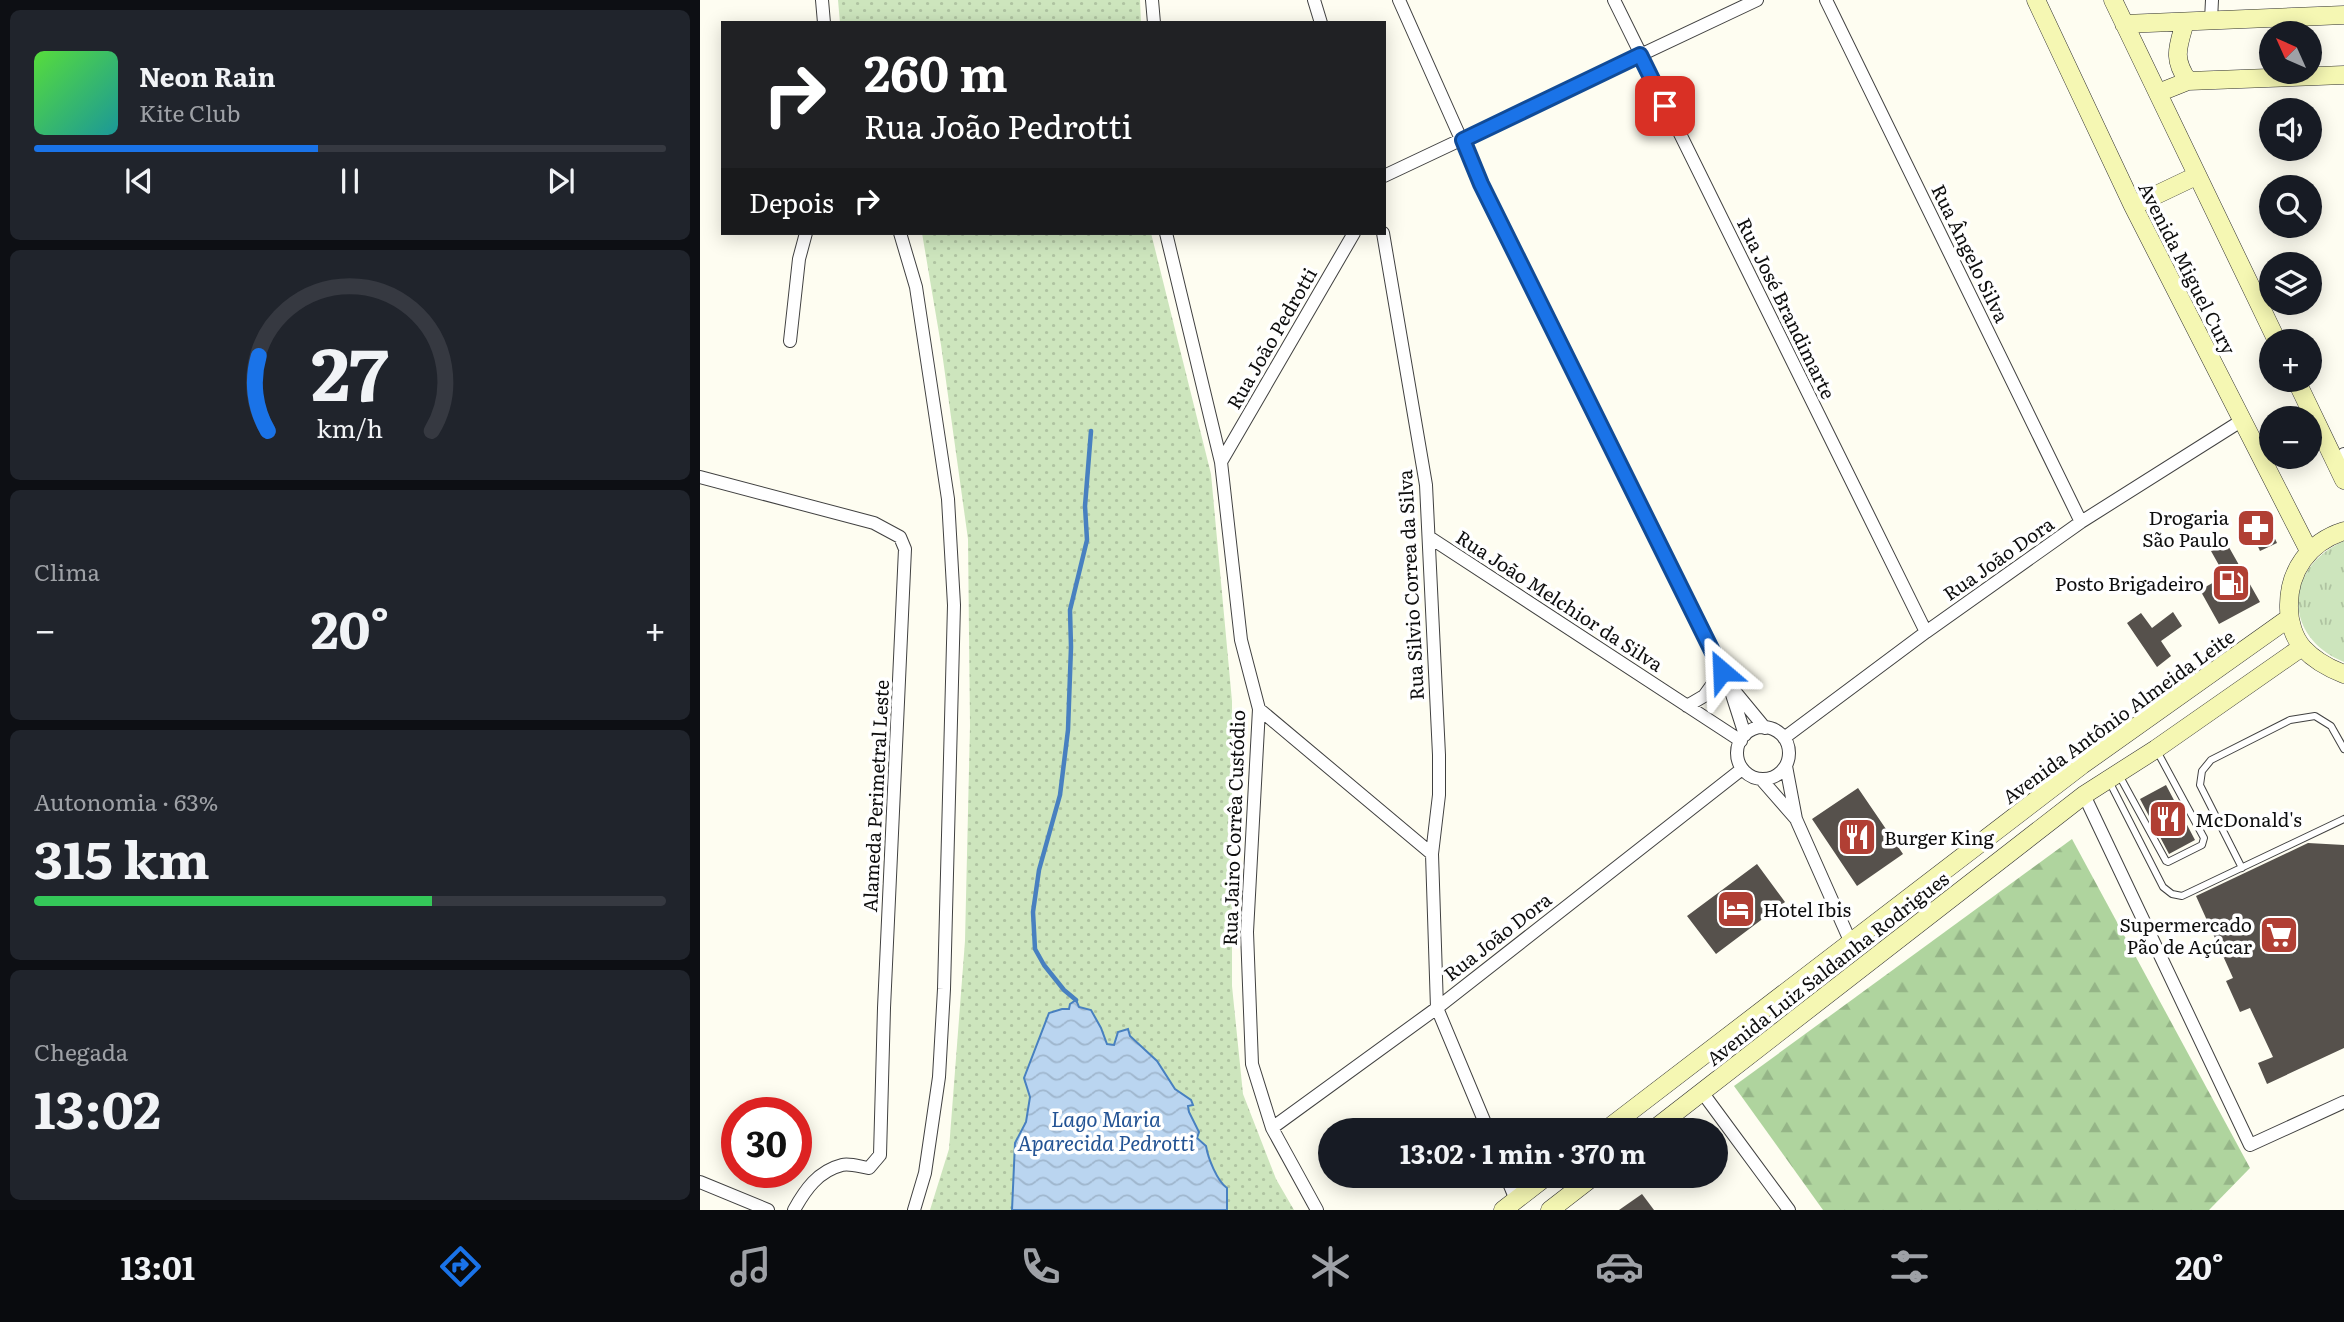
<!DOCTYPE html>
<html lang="pt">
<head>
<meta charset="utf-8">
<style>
  body { margin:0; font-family:Literata,serif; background:#20242c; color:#f1f3f6; height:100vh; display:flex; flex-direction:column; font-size:26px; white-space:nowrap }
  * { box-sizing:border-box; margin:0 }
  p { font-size:23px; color:#9ea1a6 }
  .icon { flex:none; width:38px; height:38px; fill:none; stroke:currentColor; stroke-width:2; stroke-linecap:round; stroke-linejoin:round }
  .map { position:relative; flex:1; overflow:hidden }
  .sheet { display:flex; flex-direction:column; gap:10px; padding:10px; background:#0d0f14; width:700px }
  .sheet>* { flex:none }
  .top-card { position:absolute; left:21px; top:21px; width:665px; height:214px; border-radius:0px; box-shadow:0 4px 18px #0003; background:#202124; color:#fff; overflow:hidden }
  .needle { width:46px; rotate:315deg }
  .fabs { position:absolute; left:1559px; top:21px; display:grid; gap:14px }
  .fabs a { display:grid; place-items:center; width:63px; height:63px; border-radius:50%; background:#171b24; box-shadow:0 4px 18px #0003; font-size:35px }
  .speed { position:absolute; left:21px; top:1097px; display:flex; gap:14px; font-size:35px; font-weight:700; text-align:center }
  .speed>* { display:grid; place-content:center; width:91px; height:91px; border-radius:50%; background:#171b24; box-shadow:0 4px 18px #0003; line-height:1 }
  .speed .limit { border:10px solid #d22; background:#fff; color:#111 }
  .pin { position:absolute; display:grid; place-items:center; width:60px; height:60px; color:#fff; margin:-30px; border-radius:14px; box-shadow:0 4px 10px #0006 }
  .me { position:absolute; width:77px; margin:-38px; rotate:334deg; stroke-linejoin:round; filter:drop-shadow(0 0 5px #0008) }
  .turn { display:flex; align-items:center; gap:24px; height:147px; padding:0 28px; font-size:32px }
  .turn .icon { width:91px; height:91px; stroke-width:2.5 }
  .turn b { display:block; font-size:49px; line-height:60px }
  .then { display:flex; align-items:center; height:66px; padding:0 28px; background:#0003; gap:14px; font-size:26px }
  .big { font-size:52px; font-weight:700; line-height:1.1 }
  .sheet .widget { flex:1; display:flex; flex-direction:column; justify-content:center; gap:10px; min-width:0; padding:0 24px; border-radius:10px; background:#20242c }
  .sheet .dial { align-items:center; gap:0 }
  .dial svg { height:182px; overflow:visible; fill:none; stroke:#363941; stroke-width:7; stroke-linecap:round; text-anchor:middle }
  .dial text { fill:#f1f3f6; stroke:none }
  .song { display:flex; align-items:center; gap:21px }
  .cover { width:84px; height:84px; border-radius:10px; background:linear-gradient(135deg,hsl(110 70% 55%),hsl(180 70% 35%)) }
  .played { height:7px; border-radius:4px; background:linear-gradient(90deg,#1a73e8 45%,#363941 45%) }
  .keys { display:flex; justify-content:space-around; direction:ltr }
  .heat { display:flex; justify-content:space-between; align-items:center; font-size:38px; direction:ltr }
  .charge { height:10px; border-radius:5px; background:linear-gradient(90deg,#34c759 63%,#363941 0) }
  .trip { position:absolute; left:618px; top:1118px; width:410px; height:70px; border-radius:35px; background:#171b24; box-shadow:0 4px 18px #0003; font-weight:700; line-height:70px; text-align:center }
  .tab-bar { display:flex; height:112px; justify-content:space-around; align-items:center; background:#090b0e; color:#9ea1a6 }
  .tab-bar .icon { width:49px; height:49px }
  .tab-bar .current { color:#1a73e8 }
  .tab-bar b { font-size:32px; color:#f1f3f6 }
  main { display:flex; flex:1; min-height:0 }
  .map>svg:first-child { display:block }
  .grass { fill:url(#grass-tufts) }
  .forest { fill:url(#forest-firs) }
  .park { fill:url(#park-dots) }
  .water { fill:url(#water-waves); stroke:#4880c0; stroke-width:2 }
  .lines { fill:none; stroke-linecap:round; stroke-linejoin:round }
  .stream { stroke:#4880c0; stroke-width:4.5 }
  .building { fill:#56514c }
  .lane-casing { stroke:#414141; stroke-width:8 }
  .street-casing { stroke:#414141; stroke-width:14 }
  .secondary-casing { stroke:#303030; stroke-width:19 }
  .lane { stroke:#fff; stroke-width:6 }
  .street { stroke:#fff; stroke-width:12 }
  .secondary { stroke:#f5f7b3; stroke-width:18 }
  .route-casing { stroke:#114b97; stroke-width:18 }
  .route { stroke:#1a73e8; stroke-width:12 }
  .labels { text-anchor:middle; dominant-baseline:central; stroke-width:7; stroke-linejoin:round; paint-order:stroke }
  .street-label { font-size:19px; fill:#0e0e0e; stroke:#fff }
  .poi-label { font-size:19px; fill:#0e0e0e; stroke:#fff; text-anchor:end }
  .water-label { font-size:21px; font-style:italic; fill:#235394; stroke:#fff }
</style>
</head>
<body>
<main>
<section class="sheet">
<div class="widget">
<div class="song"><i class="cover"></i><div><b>Neon Rain</b><p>Kite Club</p></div></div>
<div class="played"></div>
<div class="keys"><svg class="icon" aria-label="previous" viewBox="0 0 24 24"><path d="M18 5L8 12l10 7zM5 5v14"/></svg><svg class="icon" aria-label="pause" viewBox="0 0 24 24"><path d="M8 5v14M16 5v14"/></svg><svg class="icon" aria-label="next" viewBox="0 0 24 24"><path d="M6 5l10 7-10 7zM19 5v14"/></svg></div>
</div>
<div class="widget dial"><svg viewBox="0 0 100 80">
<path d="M14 69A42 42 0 1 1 86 69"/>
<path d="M14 69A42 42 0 0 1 10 36" stroke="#1a73e8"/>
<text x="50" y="56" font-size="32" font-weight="700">27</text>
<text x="50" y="72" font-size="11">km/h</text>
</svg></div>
<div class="widget"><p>Clima</p>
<div class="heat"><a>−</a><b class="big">20°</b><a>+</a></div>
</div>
<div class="widget"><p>Autonomia · 63%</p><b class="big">315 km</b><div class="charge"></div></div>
<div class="widget"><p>Chegada</p><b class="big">13:02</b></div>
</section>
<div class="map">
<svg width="1644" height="1210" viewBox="0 0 1644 1210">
  <defs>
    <pattern id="grass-tufts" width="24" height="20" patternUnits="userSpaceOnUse" patternTransform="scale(1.75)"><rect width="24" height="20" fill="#cde5bd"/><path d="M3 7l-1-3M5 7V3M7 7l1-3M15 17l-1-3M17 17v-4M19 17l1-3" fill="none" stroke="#afc3a1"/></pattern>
    <pattern id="forest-firs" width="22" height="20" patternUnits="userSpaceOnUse" patternTransform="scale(1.75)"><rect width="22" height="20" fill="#afd49e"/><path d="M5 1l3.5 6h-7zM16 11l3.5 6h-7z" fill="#95b587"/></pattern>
    <pattern id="park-dots" width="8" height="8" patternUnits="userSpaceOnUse" patternTransform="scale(1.75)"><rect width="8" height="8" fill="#cde5bd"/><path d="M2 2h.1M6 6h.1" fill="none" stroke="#afc3a1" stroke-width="1.8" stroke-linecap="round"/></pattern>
    <pattern id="water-waves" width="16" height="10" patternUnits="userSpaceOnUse" patternTransform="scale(1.75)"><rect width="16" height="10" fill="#bad5f0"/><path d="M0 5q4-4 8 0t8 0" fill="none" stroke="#9fb6cd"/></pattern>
  </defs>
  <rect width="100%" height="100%" fill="#fefdf1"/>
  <path class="grass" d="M 1644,541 L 1644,662 C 1582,637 1584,567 1644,541 Z"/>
  <path class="forest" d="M 1372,839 L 1550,1168 L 1509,1210 L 1123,1210 L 1034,1086 Z"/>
  <path class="park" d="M 138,0 L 440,0 L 441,23 L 140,23 Z
    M 222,233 L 451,233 L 511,474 L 532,701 L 532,986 L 543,1094 L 576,1179 L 594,1210 L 230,1210 L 249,1149 L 265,941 L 270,726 L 268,539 L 241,345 Z"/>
  <path class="water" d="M 376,1000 L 379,1007 L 391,1010 L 401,1028 L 407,1044 L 414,1045 L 418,1032 L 428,1029 L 430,1036 L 457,1061 L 475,1089 L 491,1100 L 493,1105 L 488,1106 L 489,1112 L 499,1132 L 497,1138 L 506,1146 C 508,1158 517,1181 527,1188 L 527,1210 L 312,1210 L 315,1143 L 326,1122 L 330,1097 L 324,1078 L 349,1013 L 362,1009 L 369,1009 L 370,1004 Z"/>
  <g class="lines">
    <path class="stream" d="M 376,1000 L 364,990 L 344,965 L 335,949 L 333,912 L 339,870 L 360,795 L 368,730 L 371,647 L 370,610 L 387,540 L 385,506 L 391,431"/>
  </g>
  <path class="building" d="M 1561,510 L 1577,543 L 1560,551 L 1552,534 L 1546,537 L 1539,522 Z
    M 1526,542 L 1560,602 L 1519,624 L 1500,590 L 1525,576 L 1511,551 Z
    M 1473,612 L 1482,626 L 1461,641 L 1471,656 L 1457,667 L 1427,623 L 1441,613 L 1452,628 Z
    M 1466,785 L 1495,840 L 1469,854 L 1440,799 Z
    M 1158,788 L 1203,854 L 1157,886 L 1112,819 Z
    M 1608,843 L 1644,845 L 1644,1048 L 1567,1084 L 1558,1063 L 1573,1057 L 1550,1008 L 1540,1012 L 1526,981 L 1533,978 L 1496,896 Z
    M 1057,864 L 1085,902 L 1016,954 L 987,916 Z
    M 942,1194 L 954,1210 L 919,1210 Z"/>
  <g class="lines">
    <g class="lane-casing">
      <path id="lane" d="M 1419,775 L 1466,861 L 1468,862 L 1502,845 L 1504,838 L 1457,751
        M 1409,781 L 1463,887 L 1472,894 L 1482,896 L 1644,819
        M 1542,868 L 1500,785 L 1502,771 L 1511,760 L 1590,720 L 1615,716 L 1631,726 L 1644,749"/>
    </g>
    <g class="street-casing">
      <path id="street" d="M 122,0 L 124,23
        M 452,0 L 454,23
        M 614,0 L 621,23
        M 699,0 L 781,184 L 1028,682 L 1045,735
        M 914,0 L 1226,632
        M 1126,0 L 1381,522
        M 1511,20 L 1512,0
        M 684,176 L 1057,0
        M 200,233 L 216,287 L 248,499 L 254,605 L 244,989 L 239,1077 L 225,1173 L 214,1210
        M 466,233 L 521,462 L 541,640 L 559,709 L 547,932 L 552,1064 L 572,1128 L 617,1210
        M 683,233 L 726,485 L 739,755 L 739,795 L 732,854 L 737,1008 L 788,1130
        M 90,341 L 99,259 L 106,233
        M 521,462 L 654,233
        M 1642,475 L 1644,454
        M 0,477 L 174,523 L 200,537 L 205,549 L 184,1008 L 180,1155 L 169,1168 C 161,1167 150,1163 142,1165 C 118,1171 105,1190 94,1210
        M 729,537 L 1041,741
        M 1032,688 L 1065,728
        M 987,706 L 1004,696 L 1022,671
        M 559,709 L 732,854
        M1037 753a26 26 0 1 1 52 0a26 26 0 1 1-52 0Z
        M 1084,738 L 1226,632 L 1381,522 L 1541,421
        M 1086,766 L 1096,819 L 1151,943
        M 1061,779 L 1096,819
        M 1384,795 L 1550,1145 L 1644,1102
        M 1002,1092 L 1089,1210
        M 572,1128 L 737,1008 L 1042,769
        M 806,1176 L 816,1200
        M 0,1182 L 68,1210"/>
    </g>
    <g class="secondary-casing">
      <path id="secondary" d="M 1336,0 L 1433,206 L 1609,551
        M 1413,0 L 1577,341
        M 1485,22 C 1478,47 1472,58 1488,81
        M 1424,24 L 1644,15
        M 1458,93 L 1488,81 L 1644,75
        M 1433,206 L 1496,176
        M 1596,380 L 1644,480
        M 1644,531 C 1609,542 1588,571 1589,608 C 1589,622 1594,638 1603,648 C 1615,661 1628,668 1644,674
        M 906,1130 L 1382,765 L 1589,618
        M 953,1130 L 1384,795 L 1456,749 L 1602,647
        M 803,1210 L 847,1176
        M 850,1210 L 894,1176"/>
    </g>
    <use href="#lane" class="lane"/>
    <use href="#street" class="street"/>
    <use href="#secondary" class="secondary"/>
  </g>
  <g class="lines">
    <g class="route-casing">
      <path id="route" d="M 965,106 L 940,55 L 763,140 L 781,184 L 1022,671"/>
    </g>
    <use href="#route" class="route"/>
  </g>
  <defs>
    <g id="pharmacy-square" transform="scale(2.0125)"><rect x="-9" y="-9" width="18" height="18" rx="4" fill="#b13f34" stroke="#fff"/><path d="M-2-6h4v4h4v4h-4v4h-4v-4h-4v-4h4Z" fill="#fff"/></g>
    <g id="fuel-square" transform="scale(2.0125)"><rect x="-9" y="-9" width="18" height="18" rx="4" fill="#b13f34" stroke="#fff"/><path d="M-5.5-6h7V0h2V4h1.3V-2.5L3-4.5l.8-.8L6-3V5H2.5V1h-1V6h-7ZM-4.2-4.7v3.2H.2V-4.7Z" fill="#fff"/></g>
    <g id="restaurant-square" transform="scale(2.0125)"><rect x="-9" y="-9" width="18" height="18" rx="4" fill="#b13f34" stroke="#fff"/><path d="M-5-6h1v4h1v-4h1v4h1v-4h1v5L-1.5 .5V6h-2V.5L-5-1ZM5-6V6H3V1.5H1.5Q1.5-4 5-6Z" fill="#fff"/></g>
    <g id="hotel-square" transform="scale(2.0125)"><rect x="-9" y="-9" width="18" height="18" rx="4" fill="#b13f34" stroke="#fff"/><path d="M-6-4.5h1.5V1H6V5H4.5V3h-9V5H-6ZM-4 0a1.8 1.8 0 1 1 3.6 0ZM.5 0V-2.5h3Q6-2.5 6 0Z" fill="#fff"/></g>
    <g id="supermarket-square" transform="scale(2.0125)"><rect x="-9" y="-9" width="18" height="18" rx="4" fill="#b13f34" stroke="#fff"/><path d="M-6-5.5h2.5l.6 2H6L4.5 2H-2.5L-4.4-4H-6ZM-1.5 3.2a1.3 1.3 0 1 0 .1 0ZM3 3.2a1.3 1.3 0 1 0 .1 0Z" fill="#fff"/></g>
  </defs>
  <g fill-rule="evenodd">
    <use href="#pharmacy-square" x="1556" y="528"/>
    <use href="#fuel-square" x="1531" y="583"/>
    <use href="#restaurant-square" x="1468" y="819"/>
    <use href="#restaurant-square" x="1157" y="837"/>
    <use href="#hotel-square" x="1036" y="909"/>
    <use href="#supermarket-square" x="1579" y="935"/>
  </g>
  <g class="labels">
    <g class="street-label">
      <text transform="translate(1271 253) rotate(64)">Rua Ângelo Silva</text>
      <text transform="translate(1488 268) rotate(63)">Avenida Miguel Cury</text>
      <text transform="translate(1087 308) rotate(64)">Rua José Brandimarte</text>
      <text transform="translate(571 338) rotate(-60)">Rua João Pedrotti</text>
      <text transform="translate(1298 558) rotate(-35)">Rua João Dora</text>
      <text transform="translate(710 585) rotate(-93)">Rua Silvio Correa da Silva</text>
      <text transform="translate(860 600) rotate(33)">Rua João Melchior da Silva</text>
      <text transform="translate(1418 716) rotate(-36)">Avenida Antônio Almeida Leite</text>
      <text transform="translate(175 796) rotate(-87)">Alameda Perimetral Leste</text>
      <text transform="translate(533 828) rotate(-88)">Rua Jairo Corrêa Custódio</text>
      <text transform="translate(797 936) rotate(-38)">Rua João Dora</text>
      <text transform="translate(1127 968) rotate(-38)">Avenida Luiz Saldanha Rodrigues</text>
    </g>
    <g class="poi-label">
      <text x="1529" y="517">Drogaria<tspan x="1529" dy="22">São Paulo</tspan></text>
      <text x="1504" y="583">Posto Brigadeiro</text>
      <text x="1495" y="819" text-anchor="start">McDonald's</text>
      <text x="1184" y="837" text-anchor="start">Burger King</text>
      <text x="1063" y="909" text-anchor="start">Hotel Ibis</text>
      <text x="1552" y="924">Supermercado<tspan x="1552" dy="22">Pão de Açúcar</tspan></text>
    </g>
    <g class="water-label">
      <text x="406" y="1117">Lago Maria<tspan x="406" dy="24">Aparecida Pedrotti</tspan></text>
    </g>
  </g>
</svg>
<div class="fabs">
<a><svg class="needle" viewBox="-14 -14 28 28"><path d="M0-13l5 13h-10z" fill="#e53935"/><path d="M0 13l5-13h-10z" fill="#9ea1a6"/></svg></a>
<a><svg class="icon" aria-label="sound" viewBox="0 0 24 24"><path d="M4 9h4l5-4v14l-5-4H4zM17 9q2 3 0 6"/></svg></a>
<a><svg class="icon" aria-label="search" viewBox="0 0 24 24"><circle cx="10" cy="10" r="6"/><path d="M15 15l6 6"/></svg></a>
<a><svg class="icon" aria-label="layers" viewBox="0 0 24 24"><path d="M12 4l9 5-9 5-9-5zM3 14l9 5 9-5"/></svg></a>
<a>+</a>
<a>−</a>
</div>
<div class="speed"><div class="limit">30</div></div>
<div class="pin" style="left:965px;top:106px;background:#d93025"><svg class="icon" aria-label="arrive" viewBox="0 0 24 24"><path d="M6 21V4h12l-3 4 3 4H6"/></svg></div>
<svg class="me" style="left:1022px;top:671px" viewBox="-20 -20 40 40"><path d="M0-17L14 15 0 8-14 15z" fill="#1a73e8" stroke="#fff" stroke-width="4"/></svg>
<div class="trip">13:02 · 1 min · 370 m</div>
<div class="top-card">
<div class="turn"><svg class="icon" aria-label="right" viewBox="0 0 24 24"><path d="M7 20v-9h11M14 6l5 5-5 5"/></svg><div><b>260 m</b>Rua João Pedrotti</div></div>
<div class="then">Depois<svg class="icon" aria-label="right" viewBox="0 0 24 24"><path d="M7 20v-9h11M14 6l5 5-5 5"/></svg></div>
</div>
</div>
</main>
<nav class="tab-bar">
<b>13:01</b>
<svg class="icon current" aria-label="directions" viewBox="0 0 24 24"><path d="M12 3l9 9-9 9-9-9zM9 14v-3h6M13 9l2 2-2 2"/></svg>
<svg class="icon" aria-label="music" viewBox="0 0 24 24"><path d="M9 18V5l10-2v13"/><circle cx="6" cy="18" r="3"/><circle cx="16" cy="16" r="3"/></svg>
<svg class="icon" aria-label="phone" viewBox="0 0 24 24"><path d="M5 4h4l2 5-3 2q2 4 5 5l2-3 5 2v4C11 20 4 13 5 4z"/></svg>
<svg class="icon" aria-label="climate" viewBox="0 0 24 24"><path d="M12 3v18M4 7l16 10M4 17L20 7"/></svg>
<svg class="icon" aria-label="car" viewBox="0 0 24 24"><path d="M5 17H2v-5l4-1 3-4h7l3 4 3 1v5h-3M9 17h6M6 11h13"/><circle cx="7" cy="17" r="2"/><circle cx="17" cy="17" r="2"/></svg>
<svg class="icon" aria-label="filters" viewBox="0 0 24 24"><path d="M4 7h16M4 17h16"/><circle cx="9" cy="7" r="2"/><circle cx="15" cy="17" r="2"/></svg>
<b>20°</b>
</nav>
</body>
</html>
